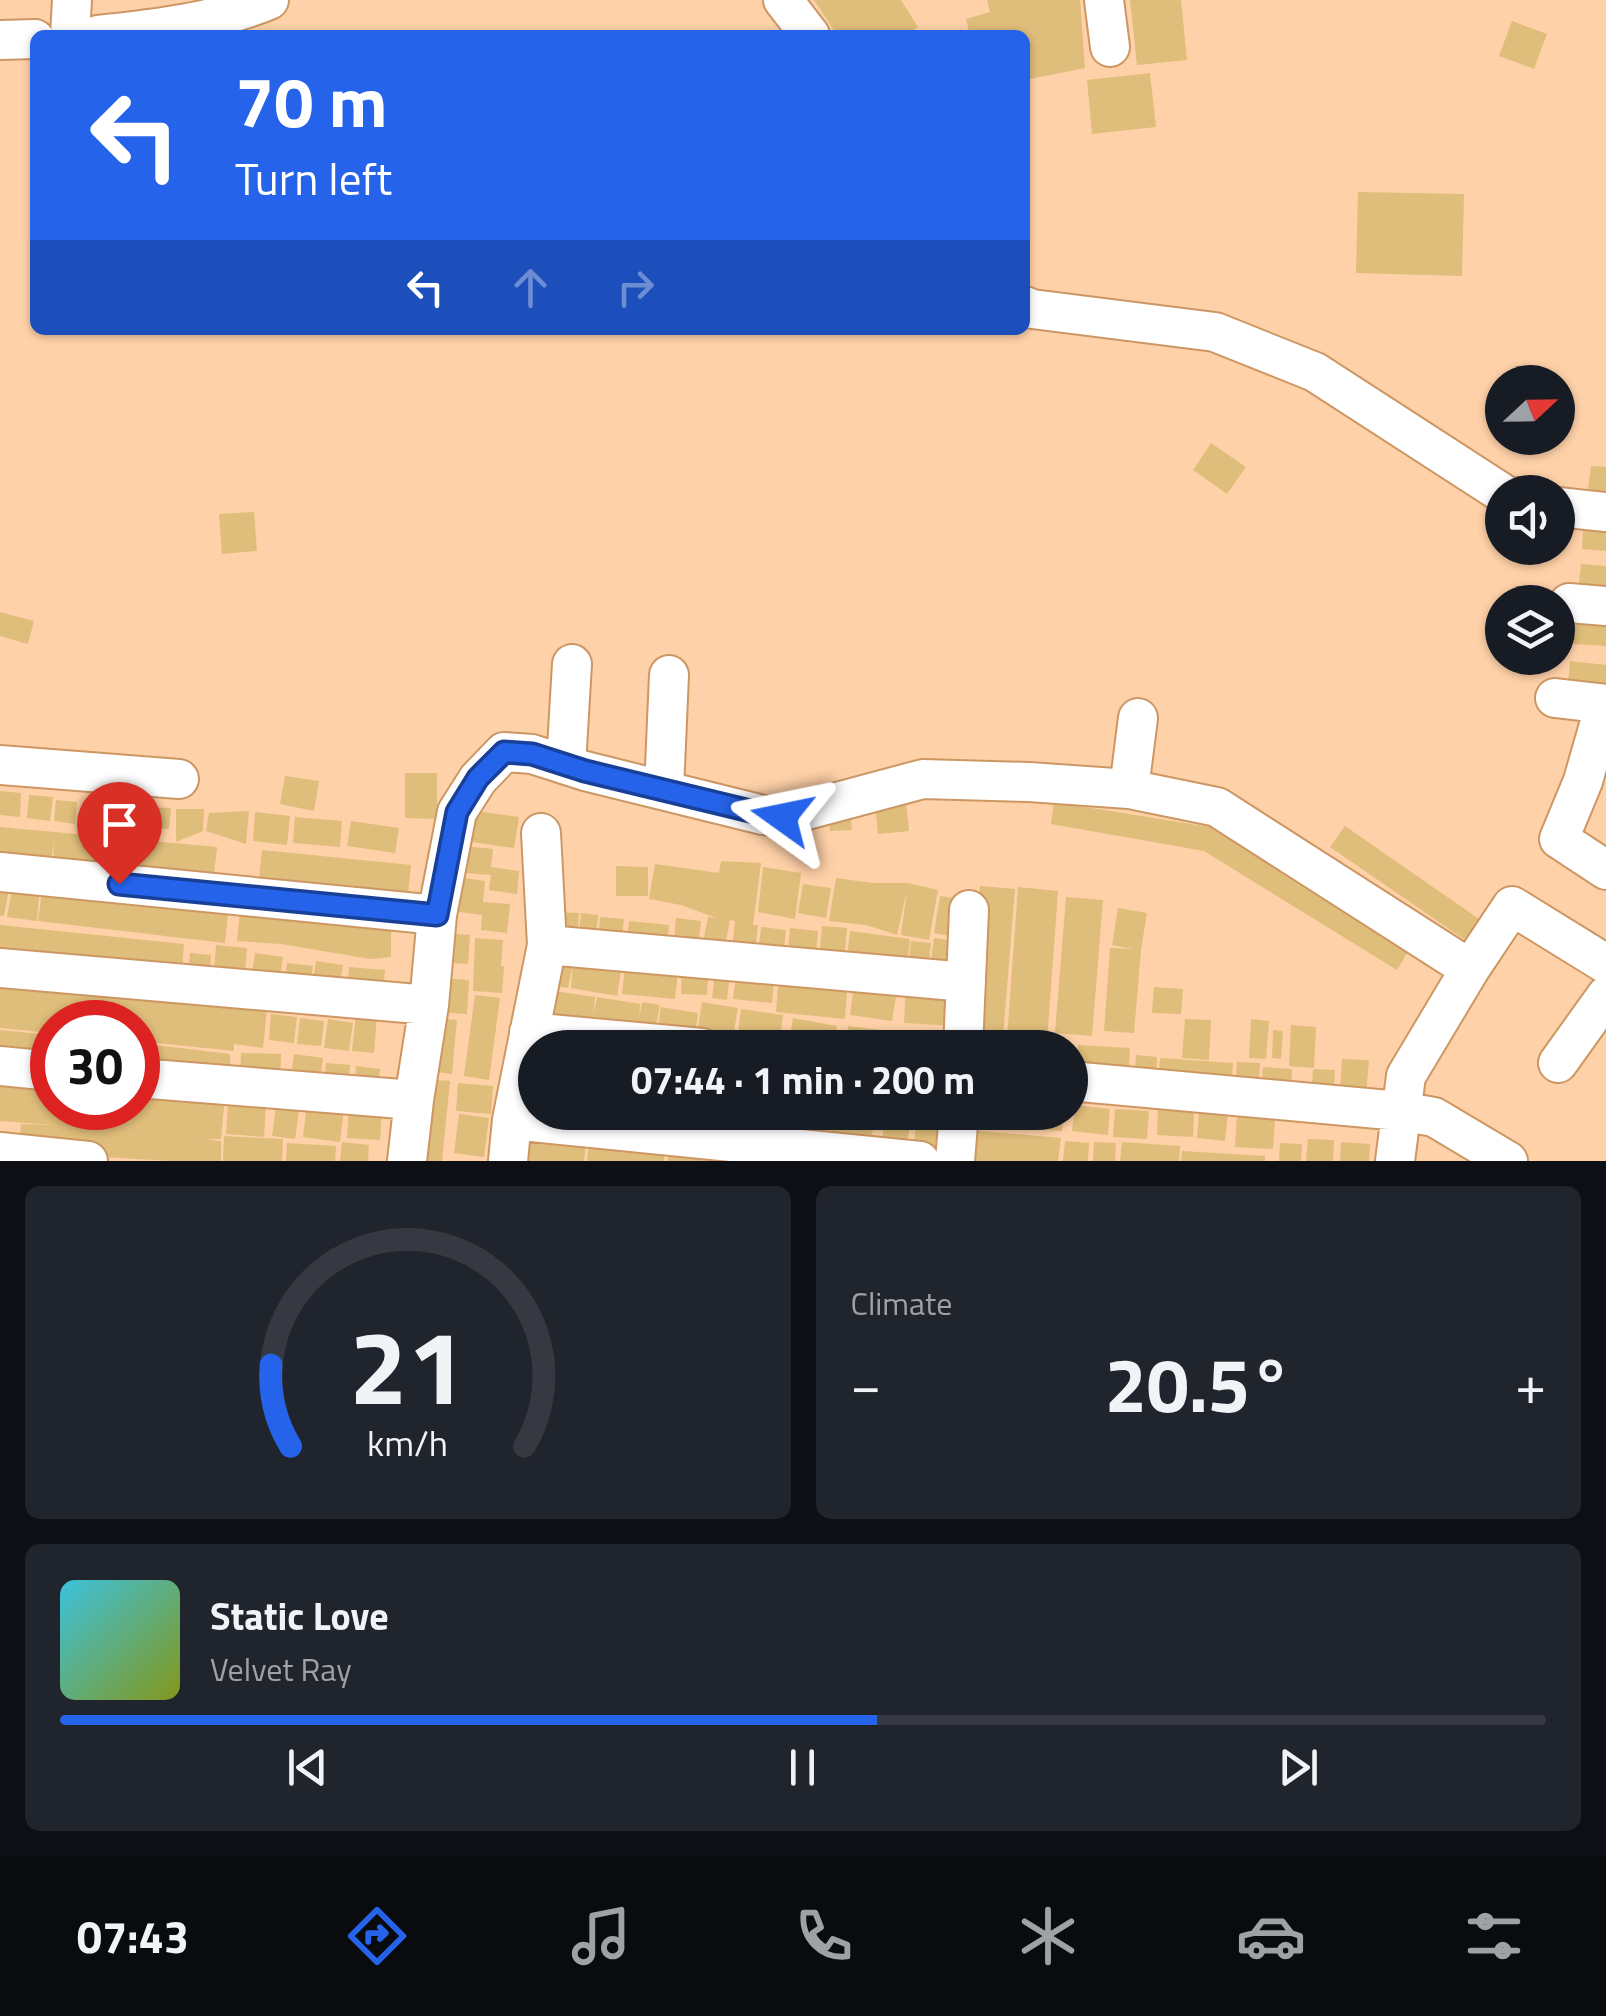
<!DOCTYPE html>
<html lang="en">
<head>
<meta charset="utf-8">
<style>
  body { margin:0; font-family:"Titillium Web",sans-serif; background:#20242c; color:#f1f3f6; height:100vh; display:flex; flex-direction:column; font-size:38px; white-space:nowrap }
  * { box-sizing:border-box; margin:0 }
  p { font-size:32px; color:#9ea1a6 }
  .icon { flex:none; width:55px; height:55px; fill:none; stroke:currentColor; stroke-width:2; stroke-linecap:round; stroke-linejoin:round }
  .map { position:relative; height:1161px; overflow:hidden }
  .details { display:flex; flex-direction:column; gap:25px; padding:25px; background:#0d0f14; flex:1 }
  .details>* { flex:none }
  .hud { position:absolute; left:30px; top:30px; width:1000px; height:305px; border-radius:15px; box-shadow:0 2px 8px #0004; background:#2563eb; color:#fff; overflow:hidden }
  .needle { width:65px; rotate:68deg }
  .controls { position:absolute; left:1485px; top:365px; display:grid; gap:20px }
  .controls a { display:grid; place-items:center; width:90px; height:90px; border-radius:50%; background:#171b24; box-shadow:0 2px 8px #0004; font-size:50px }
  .speed { position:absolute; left:30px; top:1000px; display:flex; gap:20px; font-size:50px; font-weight:700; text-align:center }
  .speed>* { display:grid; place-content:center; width:130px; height:130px; border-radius:50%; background:#171b24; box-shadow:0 2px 8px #0004; line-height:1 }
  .speed .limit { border:15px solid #d22; background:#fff; color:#111 }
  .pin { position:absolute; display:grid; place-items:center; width:85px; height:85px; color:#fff; margin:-102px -42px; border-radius:50% 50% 50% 0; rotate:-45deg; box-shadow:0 0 10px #0007 }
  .pin .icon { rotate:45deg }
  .me { position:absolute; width:110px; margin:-55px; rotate:282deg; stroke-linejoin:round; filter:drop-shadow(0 0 8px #0008) }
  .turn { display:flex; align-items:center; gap:35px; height:210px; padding:0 40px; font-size:45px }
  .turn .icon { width:130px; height:130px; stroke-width:2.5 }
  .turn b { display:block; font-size:70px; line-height:85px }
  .lanes { display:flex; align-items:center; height:95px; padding:0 40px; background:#0003; justify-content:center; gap:50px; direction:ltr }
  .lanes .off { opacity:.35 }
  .big { font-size:75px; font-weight:700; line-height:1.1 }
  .details .tile { flex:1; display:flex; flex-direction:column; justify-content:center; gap:15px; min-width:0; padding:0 35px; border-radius:15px; background:#20242c }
  .details .dial { align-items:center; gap:0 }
  .dial svg { height:260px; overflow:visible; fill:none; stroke:#363941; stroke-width:7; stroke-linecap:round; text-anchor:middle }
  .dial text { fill:#f1f3f6; stroke:none }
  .song { display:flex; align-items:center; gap:30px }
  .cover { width:120px; height:120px; border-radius:15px; background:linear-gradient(135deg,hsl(190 70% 55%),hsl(70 70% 35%)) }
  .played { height:10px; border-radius:5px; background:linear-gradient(90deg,#2563eb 55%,#363941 55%) }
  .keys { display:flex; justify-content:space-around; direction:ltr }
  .heat { display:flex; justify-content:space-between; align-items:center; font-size:55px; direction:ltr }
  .details .tiles { flex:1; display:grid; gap:25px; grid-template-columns:1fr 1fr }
  .tile:last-child { grid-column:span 2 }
  .trip { position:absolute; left:518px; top:1030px; width:570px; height:100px; border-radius:50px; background:#171b24; box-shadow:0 2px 8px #0004; font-weight:700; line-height:100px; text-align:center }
  .tabs { display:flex; height:160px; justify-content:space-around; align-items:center; background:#090b0e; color:#9ea1a6 }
  .tabs .icon { width:70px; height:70px }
  .tabs .current { color:#2563eb }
  .tabs b { font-size:45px; color:#f1f3f6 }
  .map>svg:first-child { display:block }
  .building { fill:#dfbd7a }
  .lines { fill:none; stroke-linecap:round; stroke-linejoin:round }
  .minor-casing { stroke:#cd9764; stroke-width:42 }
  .minor { stroke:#fff; stroke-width:38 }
  .route-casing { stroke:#184099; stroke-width:25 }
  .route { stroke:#2563eb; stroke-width:18 }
</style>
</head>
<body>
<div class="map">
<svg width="1606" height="1161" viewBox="0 0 1606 1161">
  <rect width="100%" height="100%" fill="#ffd1a8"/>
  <path class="building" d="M 814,0 L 901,0 L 918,27 L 906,35 L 837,35 Z
    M 987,0 L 1080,0 L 1085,68 L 1025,80 L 1025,35 L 970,35 L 966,19 L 990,12 Z
    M 1130,0 L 1181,0 L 1187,60 L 1137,65 Z
    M 1512,21 L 1547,34 L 1534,69 L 1499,56 Z
    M 1150,73 L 1156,127 L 1092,134 L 1087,80 Z
    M 1358,192 L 1464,194 L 1462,276 L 1356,273 Z
    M 1211,443 L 1246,467 L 1227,494 L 1193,470 Z
    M 1591,466 L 1606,467 L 1606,492 L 1588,490 Z
    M 254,512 L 257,551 L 222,554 L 219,514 Z
    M 1583,526 L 1606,528 L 1606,551 L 1582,549 Z
    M 1581,564 L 1606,566 L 1606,587 L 1579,584 Z
    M 0,612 L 34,621 L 28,644 L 0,636 Z
    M 1574,621 L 1606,624 L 1606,646 L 1572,644 Z
    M 1570,661 L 1606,665 L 1606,687 L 1568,683 Z
    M 405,773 L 437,773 L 437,819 L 405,818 Z
    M 285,776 L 319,781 L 314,811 L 280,804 Z
    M 0,791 L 21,793 L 20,817 L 0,815 Z
    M 29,795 L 53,797 L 50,821 L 27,818 Z
    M 56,800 L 77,802 L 75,824 L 54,821 Z
    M 83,802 L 108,804 L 106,826 L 82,824 Z
    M 906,802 L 909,831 L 878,834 L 875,805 Z
    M 1054,802 L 1210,827 L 1409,950 L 1397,970 L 1204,851 L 1051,824 Z
    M 829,805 L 850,805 L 852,830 L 830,831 Z
    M 113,806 L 140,808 L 139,829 L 112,827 Z
    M 145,807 L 171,808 L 169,829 L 144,828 Z
    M 176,809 L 204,809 L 203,831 L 176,842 Z
    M 469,810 L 519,817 L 514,848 L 465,841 Z
    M 249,811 L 246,844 L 206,831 L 209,813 Z
    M 255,812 L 290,816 L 287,845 L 253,841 Z
    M 295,817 L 342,821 L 340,847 L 293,843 Z
    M 351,821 L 399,828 L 395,853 L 347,846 Z
    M 1345,826 L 1479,919 L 1465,940 L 1330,847 Z
    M 0,827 L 217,847 L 213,884 L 53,867 L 54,841 L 50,870 L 0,865 Z
    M 452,845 L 493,849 L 491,867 L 519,871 L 517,894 L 489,890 L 491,875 L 450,872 Z
    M 262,850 L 411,865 L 407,904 L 258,889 Z
    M 721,861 L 761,863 L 753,925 L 758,925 L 754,959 L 731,956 L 735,921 L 730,920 L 723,956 L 701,952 L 708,917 L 716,918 L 681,905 L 649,899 L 655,864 L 719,873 Z
    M 616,866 L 648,867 L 648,896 L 616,896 Z
    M 763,867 L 801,873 L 795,919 L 758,912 Z
    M 448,876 L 485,881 L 483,902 L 510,904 L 507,933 L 481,930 L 482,915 L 444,910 Z
    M 0,878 L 11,879 L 4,916 L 0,916 Z
    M 836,878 L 873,883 L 908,883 L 938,890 L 929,940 L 901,935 L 907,890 L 897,935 L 866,925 L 829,921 Z
    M 14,879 L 40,883 L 37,921 L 7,917 Z
    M 43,883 L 229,904 L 225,943 L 38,921 Z
    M 803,884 L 831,888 L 826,918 L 798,913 Z
    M 980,886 L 1015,889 L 1003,1037 L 969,1034 Z
    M 1018,887 L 1058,891 L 1047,1042 L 1007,1039 Z
    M 940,896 L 962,899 L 956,937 L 934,933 Z
    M 1066,897 L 1103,900 L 1092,1036 L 1055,1033 Z
    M 241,902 L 391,921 L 391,957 L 370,959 L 281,944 L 237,941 Z
    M 1118,908 L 1147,913 L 1141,950 L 1134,1033 L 1104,1031 L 1110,948 L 1134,949 L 1112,945 Z
    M 553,912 L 579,913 L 577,942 L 551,941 Z
    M 581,913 L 598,915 L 595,945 L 578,943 Z
    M 600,917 L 624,919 L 621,947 L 598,945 Z
    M 676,918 L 701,921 L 697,954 L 673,951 Z
    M 629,921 L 669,925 L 666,953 L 626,948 Z
    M 0,925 L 184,944 L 181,981 L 0,963 Z
    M 822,926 L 847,928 L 844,963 L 819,962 Z
    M 761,927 L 786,930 L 783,959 L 758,956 Z
    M 790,928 L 818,931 L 815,966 L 787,963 Z
    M 850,931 L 910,939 L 906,975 L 846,968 Z
    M 442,933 L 470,935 L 468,964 L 440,962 Z
    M 475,938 L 503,940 L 501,966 L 504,966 L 502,993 L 473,991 Z
    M 934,938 L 956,941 L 951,979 L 929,976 Z
    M 911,941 L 931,943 L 928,973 L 908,971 Z
    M 216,945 L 247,948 L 244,987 L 213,985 Z
    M 552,948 L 623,958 L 617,996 L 571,988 L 573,964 L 568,988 L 546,985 Z
    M 190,953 L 211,955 L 208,985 L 187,982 Z
    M 255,953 L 283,957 L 279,984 L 251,980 Z
    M 626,957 L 679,963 L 675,999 L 622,994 Z
    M 316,961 L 343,965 L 338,994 L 312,989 Z
    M 682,962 L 709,964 L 707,995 L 681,994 Z
    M 287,963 L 313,966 L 309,993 L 284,990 Z
    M 716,964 L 731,966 L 727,1000 L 712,998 Z
    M 349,967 L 385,970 L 383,993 L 347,990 Z
    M 737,968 L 775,972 L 772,1003 L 733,999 Z
    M 779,972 L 848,978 L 845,1019 L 776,1012 Z
    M 439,978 L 469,980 L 467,1014 L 437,1012 Z
    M 855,978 L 898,984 L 892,1021 L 850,1015 Z
    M 0,984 L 267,1010 L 263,1048 L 234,1044 L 234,1051 L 138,1041 L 138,1022 L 52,1022 L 52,1033 L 0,1028 Z
    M 906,986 L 958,988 L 956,1026 L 904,1023 Z
    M 1154,987 L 1183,989 L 1181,1014 L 1152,1013 Z
    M 540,989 L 595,997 L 593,1016 L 597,997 L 640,1004 L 639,1020 L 642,1002 L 660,1005 L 653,1042 L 570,1028 L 572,1009 L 568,1032 L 534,1027 Z
    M 475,995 L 500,998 L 489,1080 L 464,1076 Z
    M 702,1002 L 738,1008 L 731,1048 L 696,1042 Z
    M 661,1007 L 698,1013 L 694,1045 L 656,1039 Z
    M 741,1009 L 783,1015 L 779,1046 L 737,1041 Z
    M 271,1014 L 297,1017 L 294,1043 L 269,1040 Z
    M 356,1014 L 377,1016 L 374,1053 L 352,1051 Z
    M 433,1017 L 457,1020 L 452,1074 L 428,1071 Z
    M 300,1018 L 324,1021 L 321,1046 L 297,1044 Z
    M 793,1018 L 837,1026 L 834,1048 L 788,1048 Z
    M 328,1019 L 353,1023 L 349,1051 L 324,1048 Z
    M 1185,1019 L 1211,1020 L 1209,1060 L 1182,1058 Z
    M 1251,1019 L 1269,1021 L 1266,1059 L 1249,1058 Z
    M 1291,1025 L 1316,1027 L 1314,1068 L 1289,1066 Z
    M 848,1026 L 946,1038 L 945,1048 L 845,1048 Z
    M 0,1030 L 52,1035 L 52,1067 L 0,1063 Z
    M 1273,1030 L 1283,1031 L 1281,1059 L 1272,1058 Z
    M 974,1037 L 1013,1042 L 1012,1048 L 973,1048 Z
    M 1021,1041 L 1049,1045 L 1049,1048 L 1020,1048 Z
    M 138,1043 L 230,1054 L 230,1083 L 138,1076 Z
    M 1078,1045 L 1130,1048 L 1128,1081 L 1075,1077 Z
    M 241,1053 L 281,1054 L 280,1084 L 240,1082 Z
    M 294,1054 L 323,1058 L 319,1087 L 290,1083 Z
    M 1136,1055 L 1157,1057 L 1156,1083 L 1134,1082 Z
    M 1160,1058 L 1233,1063 L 1231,1092 L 1158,1088 Z
    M 1342,1059 L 1369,1060 L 1366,1094 L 1340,1092 Z
    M 1237,1062 L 1260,1063 L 1258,1093 L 1235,1091 Z
    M 326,1063 L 350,1065 L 348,1088 L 324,1086 Z
    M 356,1066 L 380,1069 L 377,1094 L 354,1091 Z
    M 1263,1067 L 1292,1069 L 1291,1099 L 1261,1097 Z
    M 1313,1069 L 1335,1070 L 1333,1101 L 1311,1100 Z
    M 0,1079 L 52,1083 L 52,1108 L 138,1108 L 138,1092 L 225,1097 L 221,1139 L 204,1139 L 221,1141 L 221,1161 L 170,1161 L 19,1152 L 21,1124 L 53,1125 L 0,1121 Z
    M 422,1079 L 450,1081 L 442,1161 L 415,1161 Z
    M 458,1083 L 493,1086 L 491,1114 L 456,1111 Z
    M 277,1100 L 300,1104 L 295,1139 L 272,1136 Z
    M 228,1104 L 266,1106 L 264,1137 L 226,1134 Z
    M 307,1104 L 344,1108 L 340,1142 L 303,1137 Z
    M 1075,1105 L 1110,1109 L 1108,1135 L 1072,1131 Z
    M 349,1107 L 382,1109 L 380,1140 L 347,1138 Z
    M 1115,1109 L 1149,1111 L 1147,1139 L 1113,1137 Z
    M 1158,1109 L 1194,1112 L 1193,1137 L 1157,1135 Z
    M 1199,1110 L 1228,1113 L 1225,1141 L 1197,1138 Z
    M 684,1112 L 767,1112 L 765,1136 L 683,1127 Z
    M 776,1112 L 822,1112 L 819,1147 L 773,1142 Z
    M 963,1112 L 1005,1112 L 1004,1130 L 962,1127 Z
    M 1008,1112 L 1064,1112 L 1062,1131 L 1007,1128 Z
    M 833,1113 L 874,1117 L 870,1154 L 829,1150 Z
    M 459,1114 L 489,1118 L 484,1157 L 454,1153 Z
    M 917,1114 L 939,1117 L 935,1155 L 913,1153 Z
    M 1237,1115 L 1275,1117 L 1273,1149 L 1235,1147 Z
    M 884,1121 L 910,1124 L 906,1155 L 881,1152 Z
    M 519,1125 L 587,1133 L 584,1161 L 515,1161 Z
    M 969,1130 L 1061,1138 L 1058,1161 L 966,1161 Z
    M 590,1133 L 666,1142 L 664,1161 L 587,1161 Z
    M 224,1136 L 283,1139 L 282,1161 L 223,1161 Z
    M 1308,1139 L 1334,1140 L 1333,1161 L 1306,1161 Z
    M 1065,1141 L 1089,1143 L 1088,1161 L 1063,1161 Z
    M 342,1142 L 369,1145 L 368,1161 L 340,1161 Z
    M 1094,1142 L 1116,1143 L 1115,1161 L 1093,1161 Z
    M 1122,1142 L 1180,1146 L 1179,1161 L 1120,1161 Z
    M 1341,1142 L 1370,1144 L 1369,1161 L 1340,1161 Z
    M 287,1143 L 336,1146 L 335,1161 L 286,1161 Z
    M 669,1143 L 715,1148 L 714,1161 L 668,1161 Z
    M 1280,1143 L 1302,1144 L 1301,1161 L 1279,1161 Z
    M 1182,1151 L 1265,1156 L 1265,1161 L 1181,1161 Z"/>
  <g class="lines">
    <g class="minor-casing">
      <path id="minor" d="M 783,0 L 810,35
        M 1104,0 L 1110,47
        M 70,35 L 72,0
        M 98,35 C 155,29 216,22 269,0
        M 0,40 L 35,39
        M 1025,306 L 1032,309 L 1215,332 L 1315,372 L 1502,493
        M 1558,507 L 1606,512
        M 1569,603 L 1606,606
        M 1555,698 L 1606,704
        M 1605,704 L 1583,781 L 1559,839 L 1606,870
        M 0,765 L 179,779
        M 566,765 L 572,664
        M 1129,789 L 1138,718
        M 664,790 L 669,675
        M 0,872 L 437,915
        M 547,945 L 966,982
        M 0,968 L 429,1005
        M 529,1032 L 702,1048
        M 963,1048 L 969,910
        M 1558,1063 L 1606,996
        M 0,1066 L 52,1071
        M 138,1078 L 414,1100
        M 1070,1081 L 1400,1111 L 1434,1117 L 1508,1161
        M 512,1120 L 920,1161
        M 0,1152 L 88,1161
        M 407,1161 L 414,1100 L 429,1005 L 437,915 L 457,812 L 478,779 L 504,752 L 532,754 L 585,771 L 763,815 L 781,817 L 923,779 L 1029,782 L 1129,789 L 1217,807 L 1470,969
        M 508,1161 L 512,1120 L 547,945 L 541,833
        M 955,1161 L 959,1112
        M 1395,1161 L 1406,1076 L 1470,969 L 1512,906 L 1606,964"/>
    </g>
    <use href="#minor" class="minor"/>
  </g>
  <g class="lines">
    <g class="route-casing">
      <path id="route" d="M 119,884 L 437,915 L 457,812 L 478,778 L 504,752 L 532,754 L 585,771 L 763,814 L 782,817"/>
    </g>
    <use href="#route" class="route"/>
  </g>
</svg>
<div class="controls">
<a><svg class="needle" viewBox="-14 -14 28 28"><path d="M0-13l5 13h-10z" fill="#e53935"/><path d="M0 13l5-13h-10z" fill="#9ea1a6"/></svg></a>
<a><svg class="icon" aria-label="sound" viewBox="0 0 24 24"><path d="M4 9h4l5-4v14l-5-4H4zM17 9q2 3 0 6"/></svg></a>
<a><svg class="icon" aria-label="layers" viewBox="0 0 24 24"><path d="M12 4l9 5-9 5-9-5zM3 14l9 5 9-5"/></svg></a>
</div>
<div class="speed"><div class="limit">30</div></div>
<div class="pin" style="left:119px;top:884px;background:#d93025"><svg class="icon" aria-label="arrive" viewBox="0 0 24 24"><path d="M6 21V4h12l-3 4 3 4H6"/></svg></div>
<svg class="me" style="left:782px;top:817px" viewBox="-20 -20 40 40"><path d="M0-17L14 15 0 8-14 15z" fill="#2563eb" stroke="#fff" stroke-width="4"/></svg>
<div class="trip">07:44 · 1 min · 200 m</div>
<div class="hud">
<div class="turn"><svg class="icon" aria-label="left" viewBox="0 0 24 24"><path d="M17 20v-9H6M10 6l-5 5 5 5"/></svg><div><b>70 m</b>Turn left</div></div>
<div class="lanes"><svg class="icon" aria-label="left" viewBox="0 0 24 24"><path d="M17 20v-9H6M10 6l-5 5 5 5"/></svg><svg class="icon off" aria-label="ahead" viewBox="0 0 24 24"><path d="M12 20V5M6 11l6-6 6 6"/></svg><svg class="icon off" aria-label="right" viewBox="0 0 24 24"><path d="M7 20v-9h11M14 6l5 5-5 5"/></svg></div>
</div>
</div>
<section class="details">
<div class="tiles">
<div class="tile dial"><svg viewBox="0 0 100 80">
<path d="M14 69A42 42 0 1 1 86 69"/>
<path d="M14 69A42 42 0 0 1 8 44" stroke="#2563eb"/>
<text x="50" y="56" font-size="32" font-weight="700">21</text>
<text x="50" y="72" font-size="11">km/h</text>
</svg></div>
<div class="tile"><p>Climate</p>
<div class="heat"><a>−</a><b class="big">20.5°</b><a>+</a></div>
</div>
<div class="tile">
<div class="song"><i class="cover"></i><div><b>Static Love</b><p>Velvet Ray</p></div></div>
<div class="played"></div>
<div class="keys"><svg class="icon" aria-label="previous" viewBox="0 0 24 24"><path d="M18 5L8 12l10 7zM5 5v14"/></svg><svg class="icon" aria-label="pause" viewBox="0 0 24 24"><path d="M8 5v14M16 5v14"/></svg><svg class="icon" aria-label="next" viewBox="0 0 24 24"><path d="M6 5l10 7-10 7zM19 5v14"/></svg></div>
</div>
</div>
</section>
<nav class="tabs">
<b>07:43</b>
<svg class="icon current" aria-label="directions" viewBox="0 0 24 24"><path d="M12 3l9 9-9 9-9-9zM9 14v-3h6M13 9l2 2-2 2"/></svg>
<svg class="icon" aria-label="music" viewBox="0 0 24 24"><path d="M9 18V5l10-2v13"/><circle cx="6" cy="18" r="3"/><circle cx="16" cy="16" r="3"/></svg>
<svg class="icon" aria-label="phone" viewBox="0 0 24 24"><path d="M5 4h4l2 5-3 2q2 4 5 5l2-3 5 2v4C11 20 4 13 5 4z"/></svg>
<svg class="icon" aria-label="climate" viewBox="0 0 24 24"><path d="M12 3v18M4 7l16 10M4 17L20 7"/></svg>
<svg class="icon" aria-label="car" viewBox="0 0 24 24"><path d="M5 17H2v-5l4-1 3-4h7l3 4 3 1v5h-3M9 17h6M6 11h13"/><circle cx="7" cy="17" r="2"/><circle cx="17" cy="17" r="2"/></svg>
<svg class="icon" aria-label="filters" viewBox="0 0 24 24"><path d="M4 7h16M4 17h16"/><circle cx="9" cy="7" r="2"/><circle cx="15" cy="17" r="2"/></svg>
</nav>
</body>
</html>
